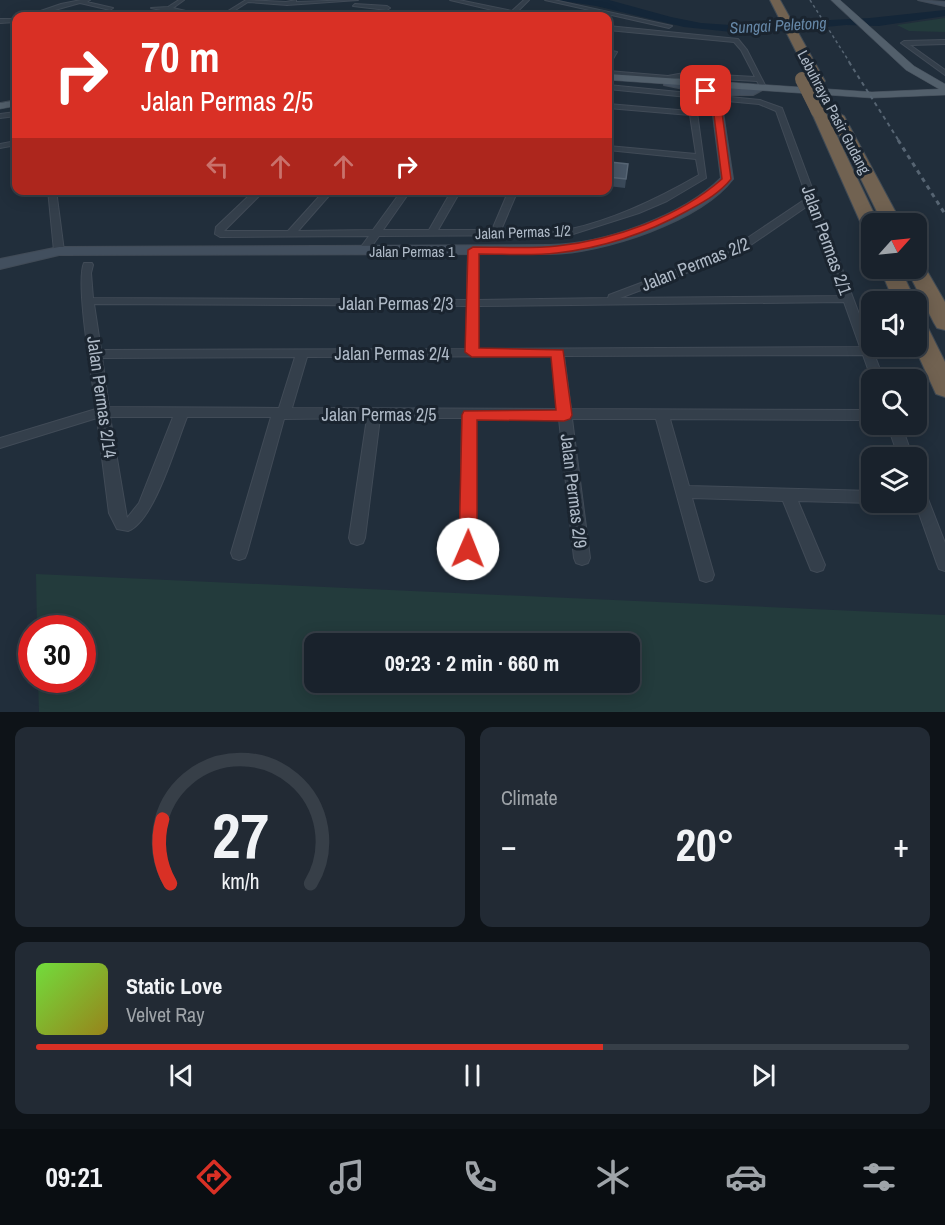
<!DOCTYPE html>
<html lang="en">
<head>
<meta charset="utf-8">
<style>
  body { margin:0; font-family:"Archivo Narrow",sans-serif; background:#222a34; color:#f1f3f6; height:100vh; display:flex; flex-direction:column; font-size:22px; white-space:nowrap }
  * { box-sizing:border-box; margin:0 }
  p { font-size:20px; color:#9fa4a9 }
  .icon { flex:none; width:33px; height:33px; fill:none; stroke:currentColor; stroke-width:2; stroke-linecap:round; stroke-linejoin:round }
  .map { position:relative; height:712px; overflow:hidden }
  .panel { display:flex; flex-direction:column; gap:15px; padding:15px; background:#0e1318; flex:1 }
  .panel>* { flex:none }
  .banner { position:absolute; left:12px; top:12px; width:600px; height:183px; border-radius:12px; box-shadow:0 3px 15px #0003,0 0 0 2px #373f48; background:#d93025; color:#fff; overflow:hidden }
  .needle { width:39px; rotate:63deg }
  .tools { position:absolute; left:861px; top:213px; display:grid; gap:12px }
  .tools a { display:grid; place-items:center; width:66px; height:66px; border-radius:12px; background:#19222c; box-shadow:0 3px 15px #0003,0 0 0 2px #373f48; font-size:30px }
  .speed { position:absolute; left:18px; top:615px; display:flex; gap:12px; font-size:30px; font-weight:700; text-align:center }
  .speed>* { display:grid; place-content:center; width:78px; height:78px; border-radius:50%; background:#19222c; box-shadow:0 3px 15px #0003,0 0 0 2px #373f48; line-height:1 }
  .speed .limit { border:9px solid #d22; background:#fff; color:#111 }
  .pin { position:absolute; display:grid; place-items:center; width:51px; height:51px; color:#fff; margin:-26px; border-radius:12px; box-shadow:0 3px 9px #0006 }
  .me { position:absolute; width:66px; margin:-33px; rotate:1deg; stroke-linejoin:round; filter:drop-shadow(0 0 4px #0008) }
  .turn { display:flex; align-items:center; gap:21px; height:126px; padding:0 30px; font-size:27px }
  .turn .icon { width:78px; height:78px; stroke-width:2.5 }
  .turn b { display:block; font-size:42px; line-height:51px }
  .lanes { display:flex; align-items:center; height:57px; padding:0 30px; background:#0003; justify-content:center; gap:30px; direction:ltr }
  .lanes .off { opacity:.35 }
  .big { font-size:45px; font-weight:700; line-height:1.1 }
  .panel .tile { flex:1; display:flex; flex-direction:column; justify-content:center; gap:9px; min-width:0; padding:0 21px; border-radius:12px; background:#222a34 }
  .panel .dial { align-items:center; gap:0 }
  .dial svg { height:156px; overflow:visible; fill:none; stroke:#373f48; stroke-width:7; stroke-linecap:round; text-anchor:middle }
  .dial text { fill:#f1f3f6; stroke:none }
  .song { display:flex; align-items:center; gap:18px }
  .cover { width:72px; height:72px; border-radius:9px; background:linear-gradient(135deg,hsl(100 70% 55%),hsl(50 70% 35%)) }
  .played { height:6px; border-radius:3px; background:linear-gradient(90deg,#d93025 65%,#373f48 65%) }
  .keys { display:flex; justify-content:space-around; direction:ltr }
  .heat { display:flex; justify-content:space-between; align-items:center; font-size:33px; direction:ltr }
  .panel .tiles { flex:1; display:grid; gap:15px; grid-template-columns:1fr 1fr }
  .tile:last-child { grid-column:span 2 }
  .trip { position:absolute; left:304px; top:633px; width:336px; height:60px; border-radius:12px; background:#19222c; box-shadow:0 3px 15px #0003,0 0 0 2px #373f48; font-weight:700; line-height:60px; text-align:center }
  .tab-bar { display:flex; height:96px; justify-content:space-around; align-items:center; background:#0a0e12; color:#9fa4a9 }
  .tab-bar .icon { width:42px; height:42px }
  .tab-bar .selected { color:#d93025 }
  .tab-bar b { font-size:27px; color:#f1f3f6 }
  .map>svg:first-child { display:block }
  .green { fill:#233b3c; fill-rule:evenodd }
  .water { fill:#142638 }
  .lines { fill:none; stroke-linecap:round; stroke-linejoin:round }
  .street-casing { stroke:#414b57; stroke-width:2 }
  .secondary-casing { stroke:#414b57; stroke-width:2 }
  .primary-casing { stroke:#414b57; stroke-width:1 }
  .highway-casing { stroke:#3f4a55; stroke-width:2 }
  .street { fill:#343f4b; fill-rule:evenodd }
  .secondary { fill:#424f5e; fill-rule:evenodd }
  .primary { fill:#525f6b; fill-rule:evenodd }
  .highway { fill:#716251; fill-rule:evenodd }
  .rail-far2 { stroke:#566472; stroke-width:1.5; stroke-dasharray:3 3; stroke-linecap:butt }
  .rail-far1 { stroke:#566472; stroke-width:2; stroke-dasharray:4 4; stroke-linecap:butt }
  .rail { stroke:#566472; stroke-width:3; stroke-dasharray:4.5 4.5; stroke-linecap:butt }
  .highway-bridge-casing { stroke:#3f4a55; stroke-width:14; stroke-linecap:butt }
  .highway-bridge { stroke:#716251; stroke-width:14 }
  .wall { fill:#3b4a5a }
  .building { fill:#475666; stroke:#586675; stroke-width:1.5 }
  .route { fill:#d93025; stroke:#8d1f18; stroke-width:1.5 }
  .labels { text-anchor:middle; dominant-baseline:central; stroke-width:6; stroke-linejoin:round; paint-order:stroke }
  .far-street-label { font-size:15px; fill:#afbac7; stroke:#1a242f }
  .far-water-label { font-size:16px; font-style:italic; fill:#6688a8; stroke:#1a242f }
  .street-label { font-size:18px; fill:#afbac7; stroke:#1a242f }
</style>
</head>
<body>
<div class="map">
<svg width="945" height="712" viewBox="0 0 945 712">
  <rect width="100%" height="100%" fill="#212e3b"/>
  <path class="green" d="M 945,18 L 945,32 L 909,31 L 897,25 Z
    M 36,574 L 945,615 L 945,712 L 39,712 L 38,680 L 82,680 L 82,628 L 37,628 ZM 315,644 L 630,644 L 630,682 L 315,682 Z"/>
  <path class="water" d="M 557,0 L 609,0 L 671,17 L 701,23 L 730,25 L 870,18 L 945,10 L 945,16 L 879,26 L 846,25 L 751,34 L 684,27 L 596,6 Z"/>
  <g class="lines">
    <g class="street-casing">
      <path id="street" d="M 81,0 L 90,0 L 87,2 L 113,8 L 110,10 L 80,3 L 33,16 L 26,16 L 61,4 Z
        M 179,0 L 184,0 L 173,8 L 190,12 L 191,16 L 151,8 L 168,7 Z
        M 246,0 L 286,2 L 296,0 L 296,2 L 358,0 L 287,5 L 248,2 L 226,16 L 220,16 Z
        M 450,0 L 459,0 L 512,11 L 524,0 L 529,0 L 517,12 L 534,16 L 513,15 Z
        M 545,0 L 554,0 L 672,26 L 669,28 Z
        M 355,4 L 387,6 L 390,8 L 387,10 L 353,6 Z
        M 403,11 L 406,13 L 401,16 L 395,16 Z
        M 464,12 L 466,15 L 459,16 L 459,15 Z
        M 0,19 L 16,19 L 16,22 L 0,23 Z
        M 608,26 L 738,39 L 747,50 L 767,89 L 762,90 L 757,81 L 684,77 L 668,80 L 608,75 L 608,71 L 668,76 L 684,73 L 755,77 L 741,50 L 734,42 L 608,30 Z
        M 945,40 L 945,44 L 910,45 L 945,70 L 945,75 L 901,43 L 904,41 Z
        M 612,51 L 617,52 L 610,64 L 608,65 L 608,58 Z
        M 608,85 L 760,100 L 782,108 L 815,196 L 817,198 L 816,200 L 884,380 L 872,380 L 863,355 L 564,356 L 571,409 L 872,410 L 872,420 L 670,419 L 689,486 L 872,491 L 872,502 L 873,502 L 872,503 L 798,501 L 825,565 L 823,570 L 817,572 L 811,570 L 783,501 L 692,498 L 714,575 L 712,580 L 706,582 L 700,580 L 656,419 L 572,419 L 590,558 L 588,563 L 582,565 L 576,563 L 574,558 L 559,419 L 476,418 L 476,549 L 474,554 L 468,556 L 462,554 L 460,549 L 462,418 L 380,418 L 365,538 L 363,543 L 357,545 L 351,543 L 349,538 L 367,418 L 284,419 L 247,553 L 245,558 L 239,560 L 233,558 L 231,553 L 271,417 L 187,417 C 176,444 154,522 128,531 L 117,529 L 109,513 L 97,418 L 0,448 L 0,438 L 96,409 C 93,382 75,283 84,263 L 92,263 L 93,265 L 91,273 L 93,298 L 467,300 L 468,251 L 473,248 L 478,251 L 478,300 L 608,298 L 609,295 L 731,249 L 807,198 L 776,111 L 759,104 L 695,98 L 706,178 L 667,201 L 639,213 L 570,235 L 379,236 L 367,253 L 363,254 L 358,251 L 369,236 L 220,237 L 215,234 L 216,227 L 255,190 L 265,190 L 224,231 L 288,231 L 325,190 L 334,190 L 298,231 L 373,230 L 402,190 L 411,190 L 383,230 L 429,230 L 452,190 L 461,190 L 438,230 L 492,230 L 509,190 L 518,190 L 501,230 C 521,229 552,233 571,229 C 616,219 659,198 699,175 L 696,159 L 608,150 L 608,146 L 696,154 L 690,115 L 608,108 L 608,104 L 690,111 L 688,97 L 608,89 ZM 809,205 L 842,296 L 620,298 L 739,253 ZM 844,302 L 860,347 L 478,349 L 478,306 ZM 94,304 L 467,306 L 466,349 L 101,350 ZM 552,356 L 558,409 L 292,408 L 307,357 ZM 295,357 L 279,408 L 109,407 L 102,358 ZM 110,417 L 173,417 L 139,503 L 127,518 Z
        M 16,112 L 16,116 L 0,118 L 0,114 Z
        M 16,141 L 16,145 L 0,148 L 0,144 Z
        M 48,190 L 56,190 L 64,251 L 59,254 L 54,251 Z
        M 887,424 L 901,424 L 913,458 L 899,458 Z
        M 916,480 L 921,482 L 923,486 L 945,543 L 945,571 L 939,569 L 937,564 L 915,502 L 916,502 Z"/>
    </g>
    <g class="secondary-casing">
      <path id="secondary" d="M 918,0 L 945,2 L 945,6 Z
        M 667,80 L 710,89 L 715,93 C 725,84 746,90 759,86 L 764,89 L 753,95 L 725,95 L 721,99 L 733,179 C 700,222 603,253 550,254 L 59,255 L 0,269 L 0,259 L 59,247 L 550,245 C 603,244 683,216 721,178 L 711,99 L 703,93 L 664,85 L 664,81 Z"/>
    </g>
    <g class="primary-casing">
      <path id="primary" d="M 831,0 L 840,0 L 914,66 L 945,84 L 945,95 L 872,98 L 608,80 L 608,74 L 872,92 L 939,89 L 906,70 Z
        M 16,100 L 16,106 L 0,109 L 0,103 Z"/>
    </g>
    <g class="highway-casing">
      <path id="highway" d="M 770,0 L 780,0 L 825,81 L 823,84 L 813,84 L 811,81 Z
        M 818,107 L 825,111 L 879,224 L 872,224 L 872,234 L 865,232 L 863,228 L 811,111 Z
        M 837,112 L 844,116 L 902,224 L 883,224 L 830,116 Z
        M 916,262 L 923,264 L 945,302 L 945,330 L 937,328 L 934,323 L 906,268 L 916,268 Z
        M 880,268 L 900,268 L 916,302 L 894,302 Z
        M 916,319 L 924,321 L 927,326 L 945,362 L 945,397 L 936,394 L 914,346 L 916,346 Z"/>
    </g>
    <use href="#street" class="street"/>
    <use href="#secondary" class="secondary"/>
    <use href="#primary" class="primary"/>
    <use href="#highway" class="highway"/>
    <path class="rail-far2" d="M 810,0 L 850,63"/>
    <path class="rail-far1" d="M 849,62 L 899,141"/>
    <path class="rail" d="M 898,140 L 945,214"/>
    <g class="highway-bridge-casing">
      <path id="highway-bridge" d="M 802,79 L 818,111"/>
    </g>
    <use href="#highway-bridge" class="highway-bridge"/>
  </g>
  <path class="wall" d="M 628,164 L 625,188 L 608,186 L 608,176 Z"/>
  <path class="building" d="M 610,162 L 628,164 L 626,179 L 608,177 Z"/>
  <path class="route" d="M 706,88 L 720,98 L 731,179 C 719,194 703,202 687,211 C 647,233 602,248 557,253 C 531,256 505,254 479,254 L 479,348 L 563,350 L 572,415 L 570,419 L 564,421 L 477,420 L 477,549 L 474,555 L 468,557 L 461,555 L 459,549 L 462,415 L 464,411 L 556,410 L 551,357 L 472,357 L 465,352 L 468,250 L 473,247 C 501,247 529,249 557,246 C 614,240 679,217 722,179 L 712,99 L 702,91 Z"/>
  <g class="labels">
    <g class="far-street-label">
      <text transform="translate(834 112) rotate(62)">Lebuhraya Pasir Gudang</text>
      <text transform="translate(523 232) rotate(-2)">Jalan Permas 1/2</text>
      <text x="412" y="251">Jalan Permas 1</text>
    </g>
    <g class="far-water-label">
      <text transform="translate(778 25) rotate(-3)">Sungai Peletong</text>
    </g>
    <g class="street-label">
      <text transform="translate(827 240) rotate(70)">Jalan Permas 2/1</text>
      <text transform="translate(695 264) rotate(-22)">Jalan Permas 2/2</text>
      <text x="396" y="303">Jalan Permas 2/3</text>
      <text x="392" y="353">Jalan Permas 2/4</text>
      <text transform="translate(102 397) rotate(82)">Jalan Permas 2/14</text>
      <text x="379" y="414">Jalan Permas 2/5</text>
      <text transform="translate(574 491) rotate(83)">Jalan Permas 2/9</text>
    </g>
  </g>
</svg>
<div class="tools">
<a><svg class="needle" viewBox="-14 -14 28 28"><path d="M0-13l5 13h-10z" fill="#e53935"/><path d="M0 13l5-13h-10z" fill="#9fa4a9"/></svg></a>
<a><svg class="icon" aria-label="sound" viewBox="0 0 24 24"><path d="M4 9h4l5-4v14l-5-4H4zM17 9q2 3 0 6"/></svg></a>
<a><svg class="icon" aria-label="search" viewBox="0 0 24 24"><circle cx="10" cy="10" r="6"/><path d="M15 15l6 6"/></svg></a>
<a><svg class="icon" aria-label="layers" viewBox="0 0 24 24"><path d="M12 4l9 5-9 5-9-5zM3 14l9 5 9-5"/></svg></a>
</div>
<div class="speed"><div class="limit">30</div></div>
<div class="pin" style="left:706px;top:91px;background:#d93025"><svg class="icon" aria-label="arrive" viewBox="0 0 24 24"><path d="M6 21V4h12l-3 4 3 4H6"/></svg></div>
<svg class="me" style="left:468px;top:549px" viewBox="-20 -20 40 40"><circle r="19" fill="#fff"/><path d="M0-13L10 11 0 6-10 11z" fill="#d93025"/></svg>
<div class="trip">09:23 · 2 min · 660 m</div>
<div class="banner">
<div class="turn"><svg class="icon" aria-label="right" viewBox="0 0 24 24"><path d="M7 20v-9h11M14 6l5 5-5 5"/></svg><div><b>70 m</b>Jalan Permas 2/5</div></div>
<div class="lanes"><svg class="icon off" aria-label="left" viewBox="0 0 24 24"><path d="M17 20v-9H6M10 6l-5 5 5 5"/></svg><svg class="icon off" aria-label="ahead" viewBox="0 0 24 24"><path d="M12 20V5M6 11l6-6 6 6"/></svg><svg class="icon off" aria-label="ahead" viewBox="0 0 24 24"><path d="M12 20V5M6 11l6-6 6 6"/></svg><svg class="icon" aria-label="right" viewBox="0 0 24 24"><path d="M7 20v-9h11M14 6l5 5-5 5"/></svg></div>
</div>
</div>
<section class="panel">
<div class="tiles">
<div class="tile dial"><svg viewBox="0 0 100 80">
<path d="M14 69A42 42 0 1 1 86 69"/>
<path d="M14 69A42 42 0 0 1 10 36" stroke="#d93025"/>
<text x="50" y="56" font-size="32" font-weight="700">27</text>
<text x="50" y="72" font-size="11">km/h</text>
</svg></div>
<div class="tile"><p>Climate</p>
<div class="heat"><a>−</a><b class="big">20°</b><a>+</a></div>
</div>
<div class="tile">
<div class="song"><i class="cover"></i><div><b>Static Love</b><p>Velvet Ray</p></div></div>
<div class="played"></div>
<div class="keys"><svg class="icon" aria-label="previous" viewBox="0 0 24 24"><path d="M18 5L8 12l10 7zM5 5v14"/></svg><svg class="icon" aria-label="pause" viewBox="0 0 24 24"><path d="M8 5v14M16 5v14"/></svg><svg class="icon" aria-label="next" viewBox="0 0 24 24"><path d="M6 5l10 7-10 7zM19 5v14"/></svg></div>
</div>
</div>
</section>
<nav class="tab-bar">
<b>09:21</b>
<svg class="icon selected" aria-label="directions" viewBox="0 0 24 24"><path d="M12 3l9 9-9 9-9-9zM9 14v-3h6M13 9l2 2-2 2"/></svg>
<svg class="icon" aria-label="music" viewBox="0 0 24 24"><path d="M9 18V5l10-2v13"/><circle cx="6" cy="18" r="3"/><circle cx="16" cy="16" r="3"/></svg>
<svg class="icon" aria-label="phone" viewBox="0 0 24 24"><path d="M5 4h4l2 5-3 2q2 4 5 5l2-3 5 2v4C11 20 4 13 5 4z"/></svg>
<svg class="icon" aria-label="climate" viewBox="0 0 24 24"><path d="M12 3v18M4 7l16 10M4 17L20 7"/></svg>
<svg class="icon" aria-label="car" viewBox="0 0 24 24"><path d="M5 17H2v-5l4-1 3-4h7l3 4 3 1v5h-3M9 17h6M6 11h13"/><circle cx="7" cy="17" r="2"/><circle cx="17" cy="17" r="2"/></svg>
<svg class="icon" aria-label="filters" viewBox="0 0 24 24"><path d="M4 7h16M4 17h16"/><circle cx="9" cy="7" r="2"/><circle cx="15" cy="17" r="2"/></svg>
</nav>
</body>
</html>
